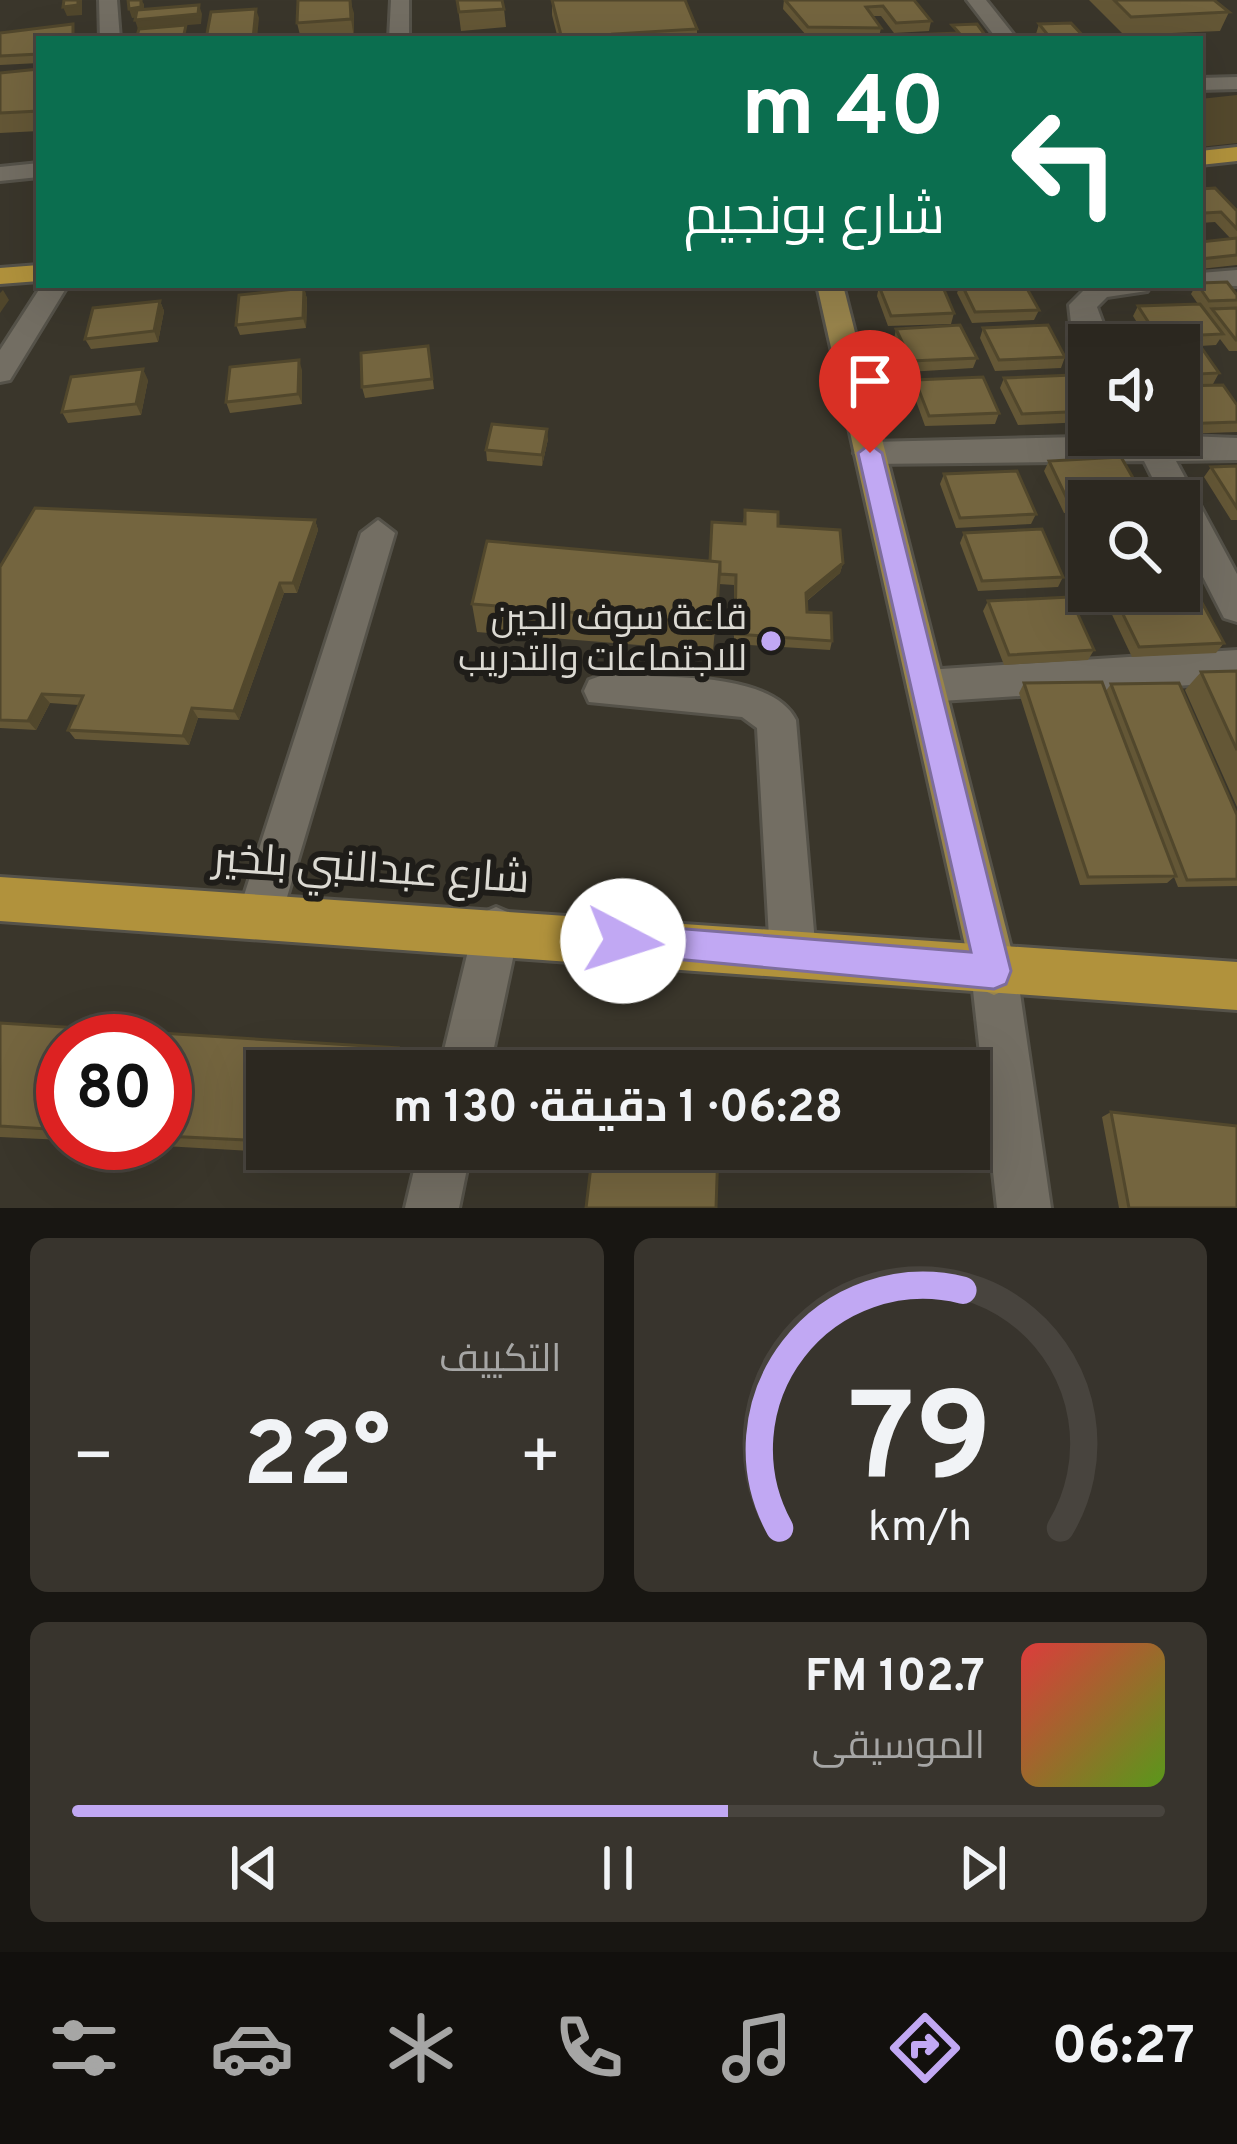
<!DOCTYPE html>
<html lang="ar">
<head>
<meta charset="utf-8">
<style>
  body { margin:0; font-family:Overpass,Cairo,sans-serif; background:#38342d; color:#f1f3f6; direction:rtl; height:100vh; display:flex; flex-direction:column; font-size:45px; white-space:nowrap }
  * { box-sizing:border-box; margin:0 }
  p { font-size:39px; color:#a6a6a5 }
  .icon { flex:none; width:66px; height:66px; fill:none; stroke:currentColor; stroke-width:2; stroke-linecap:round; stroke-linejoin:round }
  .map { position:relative; height:1208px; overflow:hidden; direction:ltr }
  .sheet { display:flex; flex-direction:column; gap:30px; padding:30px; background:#181612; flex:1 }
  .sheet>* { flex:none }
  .top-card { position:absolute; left:36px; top:36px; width:1167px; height:252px; border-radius:0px; box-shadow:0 12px 48px #0002,0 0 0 3px #48443e; direction:rtl; background:#0b6e4f; color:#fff; overflow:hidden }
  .fabs { position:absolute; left:1068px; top:324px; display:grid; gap:24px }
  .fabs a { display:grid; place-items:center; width:132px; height:132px; border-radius:0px; background:#2c2820; box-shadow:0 12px 48px #0002,0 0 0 3px #48443e; font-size:60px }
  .speed { position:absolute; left:36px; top:1014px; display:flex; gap:24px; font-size:60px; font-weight:700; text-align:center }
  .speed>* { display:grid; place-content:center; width:156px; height:156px; border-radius:50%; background:#2c2820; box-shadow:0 12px 48px #0002,0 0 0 3px #48443e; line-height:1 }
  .speed .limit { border:18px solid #d22; background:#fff; color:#111 }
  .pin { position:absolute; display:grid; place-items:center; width:102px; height:102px; color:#fff; margin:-123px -51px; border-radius:50% 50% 50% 0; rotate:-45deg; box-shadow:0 0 12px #0007 }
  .pin .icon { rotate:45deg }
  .me { position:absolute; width:132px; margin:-66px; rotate:95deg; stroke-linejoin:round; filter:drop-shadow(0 0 9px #0008) }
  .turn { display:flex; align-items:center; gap:42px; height:252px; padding:0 60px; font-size:54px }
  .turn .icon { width:156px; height:156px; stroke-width:2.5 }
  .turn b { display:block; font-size:84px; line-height:102px }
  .big { font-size:90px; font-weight:700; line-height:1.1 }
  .sheet .widget { flex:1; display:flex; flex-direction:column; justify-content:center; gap:18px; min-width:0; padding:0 42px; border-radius:18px; background:#38342d }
  .sheet .dial { align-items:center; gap:0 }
  .dial svg { height:312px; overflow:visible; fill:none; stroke:#48443e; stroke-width:7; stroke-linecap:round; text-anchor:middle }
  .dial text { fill:#f1f3f6; stroke:none }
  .song { display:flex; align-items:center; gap:36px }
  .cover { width:144px; height:144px; border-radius:18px; background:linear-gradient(135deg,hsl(0 70% 55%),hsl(90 70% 35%)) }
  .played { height:12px; border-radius:6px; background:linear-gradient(90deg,#c1a8f3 60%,#48443e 60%) }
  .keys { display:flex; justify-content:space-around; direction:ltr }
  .heat { display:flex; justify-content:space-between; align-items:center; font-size:66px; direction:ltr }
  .sheet .tiles { flex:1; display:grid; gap:30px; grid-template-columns:1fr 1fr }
  .widget:last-child { grid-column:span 2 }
  .trip { position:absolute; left:246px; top:1050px; width:744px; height:120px; border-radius:0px; background:#2c2820; box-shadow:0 12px 48px #0002,0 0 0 3px #48443e; font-weight:700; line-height:120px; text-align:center; direction:rtl }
  .tab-bar { display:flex; height:192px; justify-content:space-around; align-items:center; background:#12100d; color:#a6a6a5 }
  .tab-bar .icon { width:84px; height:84px }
  .tab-bar .current { color:#c1a8f3 }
  .tab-bar b { font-size:54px; color:#f1f3f6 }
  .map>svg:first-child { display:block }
  .green { fill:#54492d }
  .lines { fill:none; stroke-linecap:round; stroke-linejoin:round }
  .minor-casing { stroke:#555249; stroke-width:6 }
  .major-casing { stroke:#555249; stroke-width:6 }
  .highway-casing { stroke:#555249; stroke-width:6 }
  .minor { fill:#736e63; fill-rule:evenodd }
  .major { fill:#98844c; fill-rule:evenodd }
  .highway { fill:#b1923c; fill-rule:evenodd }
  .wall { fill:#645736 }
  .shaded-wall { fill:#51472c }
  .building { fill:#74653f; stroke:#51472c; stroke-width:3 }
  .route { fill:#c1a8f3; stroke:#7d6d9e; stroke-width:3 }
  .poi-dot { fill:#c1a8f3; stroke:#1f1d19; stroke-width:4.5 }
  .labels { text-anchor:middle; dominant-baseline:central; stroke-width:12; stroke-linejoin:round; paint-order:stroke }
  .poi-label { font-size:36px; fill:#dcdad3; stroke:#1f1d19; text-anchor:end }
  .near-street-label { font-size:42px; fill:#dcdad3; stroke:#1f1d19 }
</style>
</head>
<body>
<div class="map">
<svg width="1237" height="1208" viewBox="0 0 1237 1208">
  <rect width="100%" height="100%" fill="#3a362b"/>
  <path class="green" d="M 1237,95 L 1237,143 L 1200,147 L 1200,99 Z"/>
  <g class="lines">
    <g class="minor-casing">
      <path id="minor" d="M 99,0 L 117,0 L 120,39 L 100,39 Z
        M 391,0 L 409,0 L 409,39 L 389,39 Z
        M 967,0 L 986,0 L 1017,39 L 997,39 Z
        M 1237,77 L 1237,89 L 1200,90 L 1200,78 Z
        M 39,163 L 39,177 L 0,181 L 0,167 Z
        M 1237,270 L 1237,286 L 1189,285 L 1200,285 L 1200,273 Z
        M 42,285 L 68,285 L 10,380 L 0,382 L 0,350 Z
        M 1089,285 L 1151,285 L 1147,291 L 1107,297 L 1097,307 L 1111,345 L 1089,345 L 1089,352 L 1071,323 L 1069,305 Z
        M 1162,435 L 1237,438 L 1237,460 L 1176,461 L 1237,574 L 1237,622 L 1224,618 L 1179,530 L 1179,501 L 1164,501 L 1144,461 L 870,464 L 854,453 L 870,442 Z
        M 378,520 L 395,533 L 282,914 L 276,930 L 260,936 L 244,930 L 238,914 L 361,533 Z
        M 1237,650 L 1237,682 L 926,702 L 912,697 L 907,686 L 912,675 L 926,670 Z
        M 603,675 C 654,678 771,669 796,720 L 816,955 L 809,971 L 793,978 L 777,971 L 770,955 L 757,728 L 742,717 L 589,702 L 584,691 L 589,680 Z
        M 496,907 L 512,914 L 519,930 L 489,1071 L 439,1071 L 473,930 L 480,914 Z
        M 994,949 L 1010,956 L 1017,972 L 1051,1208 L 997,1208 L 971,972 L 978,956 Z
        M 419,1149 L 471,1149 L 459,1208 L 405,1208 Z"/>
    </g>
    <g class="major-casing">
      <path id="major" d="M 817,285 L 843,285 L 1017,972 L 1010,988 L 994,995 L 978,988 L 971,972 Z"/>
    </g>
    <g class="highway-casing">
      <path id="highway" d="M 1237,147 L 1237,161 L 1200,165 L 1200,151 Z
        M 39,265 L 39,281 L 0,284 L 0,268 Z
        M 0,877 L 1237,962 L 1237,1010 L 0,921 Z"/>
    </g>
    <use href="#minor" class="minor"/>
    <use href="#major" class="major"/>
    <use href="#highway" class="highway"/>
  </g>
  <path class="wall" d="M 298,0 L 351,0 L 354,38 L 301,39 L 297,23 Z
    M 457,0 L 504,9 L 506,27 L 461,31 Z
    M 552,0 L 697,29 L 697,39 L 558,39 L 552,15 Z
    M 784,0 L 885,0 L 931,21 L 929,31 L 894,33 L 881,16 L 872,16 L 881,28 L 879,37 L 807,36 L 783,9 Z
    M 1089,0 L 1214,0 L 1229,12 L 1220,31 L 1124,35 Z
    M 1039,24 L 1086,39 L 1040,39 L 1036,34 Z
    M 0,33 L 77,33 L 77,39 L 39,39 L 39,63 L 0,65 Z
    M 39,69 L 39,131 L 0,133 L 0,73 Z
    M 1200,189 L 1237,211 L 1237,265 L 1200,269 L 1200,242 L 1231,239 L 1215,222 L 1200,223 Z
    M 960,285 L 1025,285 L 1039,310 L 1034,320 L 972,323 L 957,293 Z
    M 1196,285 L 1237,295 L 1237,351 L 1229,351 L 1220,339 L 1216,345 L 1200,346 L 1219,373 L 1213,384 L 1179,385 L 1179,345 L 1130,345 L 1131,343 L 1149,342 L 1133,316 L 1138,306 L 1198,304 L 1191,294 Z
    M 879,286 L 954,313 L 951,324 L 888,326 L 877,296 Z
    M 304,288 L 307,299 L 306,328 L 240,335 L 236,325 Z
    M 160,301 L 164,311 L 158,342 L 91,349 L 85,339 Z
    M 983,328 L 1065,357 L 1061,368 L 995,371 L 980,338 Z
    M 896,329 L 977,358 L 973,368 L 908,372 L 894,339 Z
    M 430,356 L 434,389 L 365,398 L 362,387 Z
    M 302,370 L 302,404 L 230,413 L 226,402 Z
    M 1004,378 L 1089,407 L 1089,416 L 1086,422 L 1018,425 L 1000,388 Z
    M 148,380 L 141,415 L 68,423 L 62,412 Z
    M 915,380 L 999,413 L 995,424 L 925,426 L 912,390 Z
    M 1179,386 L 1237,422 L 1237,432 L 1179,434 Z
    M 548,439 L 542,466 L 487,461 L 486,450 Z
    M 1049,461 L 1145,499 L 1144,501 L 1089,501 L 1089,512 L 1064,513 L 1044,471 Z
    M 1237,466 L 1237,520 L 1231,520 L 1204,477 L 1211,467 Z
    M 944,474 L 1036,514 L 1031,524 L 956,528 L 940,484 Z
    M 745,510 L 843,563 L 840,573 L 807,601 L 807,612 L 832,641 L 830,650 L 734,644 L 734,585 L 719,584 L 713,651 L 477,632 L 472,604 L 709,561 L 743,524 Z
    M 315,520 L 318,530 L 297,593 L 284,593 L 239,720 L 198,718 L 189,745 L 75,739 L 68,730 L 79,705 L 50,703 L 36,730 L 0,728 L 0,567 Z
    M 1080,525 L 1089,525 L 1089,567 L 1074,536 Z
    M 964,533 L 1063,577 L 1058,587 L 978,591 L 960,543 Z
    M 1113,594 L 1224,643 L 1216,653 L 1132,657 L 1107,604 Z
    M 988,601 L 1094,650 L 1088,660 L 1004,665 L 983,611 Z
    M 1237,671 L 1237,807 L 1185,690 L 1201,672 Z
    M 1024,683 L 1105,692 L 1111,684 L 1237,815 L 1237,886 L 1178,887 L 1174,877 L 1167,883 L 1080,885 L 1019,693 Z
    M 0,1023 L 399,1048 L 410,1063 L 267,1071 L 267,1149 L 415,1149 L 414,1160 L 111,1143 L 165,1143 L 165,1041 L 63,1041 L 63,1140 L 0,1137 Z
    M 1111,1112 L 1237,1208 L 1119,1208 L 1102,1117 Z"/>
  <path class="shaded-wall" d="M 78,0 L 82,0 L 82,15 L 67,16 L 63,7 Z
    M 141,0 L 144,4 L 144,17 L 132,18 L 129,9 Z
    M 350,0 L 354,13 L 354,38 L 351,19 Z
    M 199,5 L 202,14 L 201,24 L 138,29 L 135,20 Z
    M 256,9 L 259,18 L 257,39 L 253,39 Z
    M 304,288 L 307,299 L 306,328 L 303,318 Z
    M 3,290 L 9,300 L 0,313 L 0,293 Z
    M 160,301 L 164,311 L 158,342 L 154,331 Z
    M 299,360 L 302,370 L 302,404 L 298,394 Z
    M 143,369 L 148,380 L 141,415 L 136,404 Z
    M 547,429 L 548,439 L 542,466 L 542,455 Z
    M 315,520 L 318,530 L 297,593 L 293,583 Z
    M 843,563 L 840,573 L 804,603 L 806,593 Z
    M 280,583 L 284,593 L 239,720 L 234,711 Z
    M 42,694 L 50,703 L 36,730 L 28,721 Z
    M 192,708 L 198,718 L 189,745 L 183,736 Z
    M 402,1149 L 415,1149 L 414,1160 Z"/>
  <path class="building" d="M 64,0 L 78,0 L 78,5 L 63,7 Z
    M 128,0 L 141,0 L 141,7 L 129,9 Z
    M 298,0 L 350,0 L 351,19 L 297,23 Z
    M 457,0 L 502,0 L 504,9 L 459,12 Z
    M 552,0 L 685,0 L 697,29 L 613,34 L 615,39 L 562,39 Z
    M 785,0 L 914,0 L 931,21 L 896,23 L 883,6 L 866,7 L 881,28 L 808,27 Z
    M 1114,0 L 1214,0 L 1229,12 L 1131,17 Z
    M 199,5 L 198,14 L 135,20 L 137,10 Z
    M 256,9 L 253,39 L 206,39 L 211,12 Z
    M 1071,23 L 1086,39 L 1051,39 L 1039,24 Z
    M 73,24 L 73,39 L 39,39 L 39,54 L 0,56 L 0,33 Z
    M 977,24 L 988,39 L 912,39 L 910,35 L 959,33 L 952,25 Z
    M 186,25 L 183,39 L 136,39 L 139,29 Z
    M 39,69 L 39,111 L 0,113 L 0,73 Z
    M 1215,188 L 1237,211 L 1237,229 L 1221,212 L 1205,213 L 1200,207 L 1200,189 Z
    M 1237,238 L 1237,255 L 1200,259 L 1200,242 Z
    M 1227,282 L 1237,295 L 1237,300 L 1209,301 L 1198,285 L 1200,283 Z
    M 942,285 L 954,313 L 891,316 L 879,286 Z
    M 962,285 L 1025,285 L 1039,310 L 975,312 Z
    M 304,288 L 303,318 L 236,325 L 239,295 Z
    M 160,301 L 154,331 L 85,339 L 93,308 Z
    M 1200,304 L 1223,334 L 1158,337 L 1138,306 Z
    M 1237,308 L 1237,340 L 1236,340 L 1212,309 Z
    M 960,325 L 977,358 L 911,361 L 896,329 Z
    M 1048,325 L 1065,357 L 999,360 L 983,328 Z
    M 1196,340 L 1219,373 L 1179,375 L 1179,345 L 1133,345 L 1131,343 Z
    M 428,346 L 432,379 L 362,387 L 361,353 Z
    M 299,360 L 298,394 L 226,402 L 230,367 Z
    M 143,369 L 136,404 L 62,412 L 71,377 Z
    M 1072,375 L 1089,407 L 1089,411 L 1022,414 L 1004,378 Z
    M 983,377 L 999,413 L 929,416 L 915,380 Z
    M 1223,385 L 1237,405 L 1237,422 L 1179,424 L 1179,386 Z
    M 492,424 L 547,429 L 542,455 L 486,450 Z
    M 1121,457 L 1145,499 L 1069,503 L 1049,461 Z
    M 1237,466 L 1237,508 L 1211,467 Z
    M 1017,471 L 1036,514 L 960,518 L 944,474 Z
    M 35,508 L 315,520 L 293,583 L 280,583 L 234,711 L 192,708 L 183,736 L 68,730 L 83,696 L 42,694 L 28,721 L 0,720 L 0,567 Z
    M 745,510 L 778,512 L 778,526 L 840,530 L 843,563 L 806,593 L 807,612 L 831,613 L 832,641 L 735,634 L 736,575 L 720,574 L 720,562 L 710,561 L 712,522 L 745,524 Z
    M 1080,525 L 1089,525 L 1089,545 Z
    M 1042,529 L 1063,577 L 982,581 L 964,533 Z
    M 487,541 L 720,562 L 716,624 L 472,604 Z
    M 1195,590 L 1224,643 L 1139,647 L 1113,594 Z
    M 1070,597 L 1094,650 L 1009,655 L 988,601 Z
    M 1237,671 L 1237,750 L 1201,672 Z
    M 1102,682 L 1176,876 L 1088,877 L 1024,683 Z
    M 1179,683 L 1237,815 L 1237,879 L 1187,880 L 1111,684 Z
    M 0,1023 L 399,1048 L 411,1071 L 267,1071 L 267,1141 L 165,1136 L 165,1041 L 63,1041 L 63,1130 L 0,1126 Z
    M 1111,1112 L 1237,1126 L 1237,1208 L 1129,1208 Z
    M 593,1149 L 718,1149 L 716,1208 L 586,1208 Z"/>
  <path class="route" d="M 870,444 L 882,453 L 1011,971 L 1006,984 L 994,989 L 611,953 L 606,941 L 611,929 L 623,924 L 971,952 L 858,453 Z"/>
  <circle class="poi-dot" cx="771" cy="641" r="12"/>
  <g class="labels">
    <g class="poi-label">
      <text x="747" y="620">قاعة سوف الجين<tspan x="747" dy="41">للاجتماعات والتدريب</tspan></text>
    </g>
    <g class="near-street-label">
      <text transform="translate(371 871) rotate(4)">شارع عبدالنبي بلخير</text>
    </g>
  </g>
</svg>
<div class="fabs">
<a><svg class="icon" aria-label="sound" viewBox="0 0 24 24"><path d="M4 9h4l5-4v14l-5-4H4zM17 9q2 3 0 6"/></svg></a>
<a><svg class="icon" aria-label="search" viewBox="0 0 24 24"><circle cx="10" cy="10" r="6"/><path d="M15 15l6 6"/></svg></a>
</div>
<div class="speed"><div class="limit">80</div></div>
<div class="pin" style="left:870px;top:453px;background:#d93025"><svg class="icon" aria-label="arrive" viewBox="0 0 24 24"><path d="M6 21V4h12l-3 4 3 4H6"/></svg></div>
<svg class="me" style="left:623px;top:941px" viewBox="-20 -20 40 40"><circle r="19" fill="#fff"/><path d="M0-13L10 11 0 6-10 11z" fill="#c1a8f3"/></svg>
<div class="trip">06:28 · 1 دقيقة · 130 m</div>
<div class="top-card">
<div class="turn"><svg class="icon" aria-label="left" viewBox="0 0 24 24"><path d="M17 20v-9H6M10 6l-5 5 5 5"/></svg><div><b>40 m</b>شارع بونجيم</div></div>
</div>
</div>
<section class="sheet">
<div class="tiles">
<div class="widget dial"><svg viewBox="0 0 100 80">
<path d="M14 69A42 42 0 1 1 86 69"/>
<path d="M14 69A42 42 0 0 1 61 8" stroke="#c1a8f3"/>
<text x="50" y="56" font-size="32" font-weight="700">79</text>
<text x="50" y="72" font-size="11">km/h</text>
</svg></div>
<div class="widget"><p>التكييف</p>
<div class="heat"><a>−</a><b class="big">22°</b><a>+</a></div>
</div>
<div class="widget">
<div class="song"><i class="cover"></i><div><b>102.7 FM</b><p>الموسيقى</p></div></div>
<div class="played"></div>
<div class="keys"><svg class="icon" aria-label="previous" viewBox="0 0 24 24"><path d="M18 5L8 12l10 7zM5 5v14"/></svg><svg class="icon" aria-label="pause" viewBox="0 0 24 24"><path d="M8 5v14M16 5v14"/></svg><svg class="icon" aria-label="next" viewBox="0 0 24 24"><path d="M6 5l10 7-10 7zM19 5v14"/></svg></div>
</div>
</div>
</section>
<nav class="tab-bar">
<b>06:27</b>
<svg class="icon current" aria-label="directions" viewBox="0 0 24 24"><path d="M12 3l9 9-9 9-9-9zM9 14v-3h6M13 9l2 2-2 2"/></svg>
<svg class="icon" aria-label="music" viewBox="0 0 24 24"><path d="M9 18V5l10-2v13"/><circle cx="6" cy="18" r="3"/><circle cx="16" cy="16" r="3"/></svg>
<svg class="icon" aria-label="phone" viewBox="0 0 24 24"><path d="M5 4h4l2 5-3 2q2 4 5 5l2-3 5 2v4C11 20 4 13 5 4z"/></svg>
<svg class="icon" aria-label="climate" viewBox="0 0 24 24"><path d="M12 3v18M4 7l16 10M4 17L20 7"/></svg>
<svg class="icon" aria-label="car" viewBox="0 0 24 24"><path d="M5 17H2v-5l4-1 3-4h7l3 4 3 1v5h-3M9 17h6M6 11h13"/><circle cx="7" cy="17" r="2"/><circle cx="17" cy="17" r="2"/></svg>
<svg class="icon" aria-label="filters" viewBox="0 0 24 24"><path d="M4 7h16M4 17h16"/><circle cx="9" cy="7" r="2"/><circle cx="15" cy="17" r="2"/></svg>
</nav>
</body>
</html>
